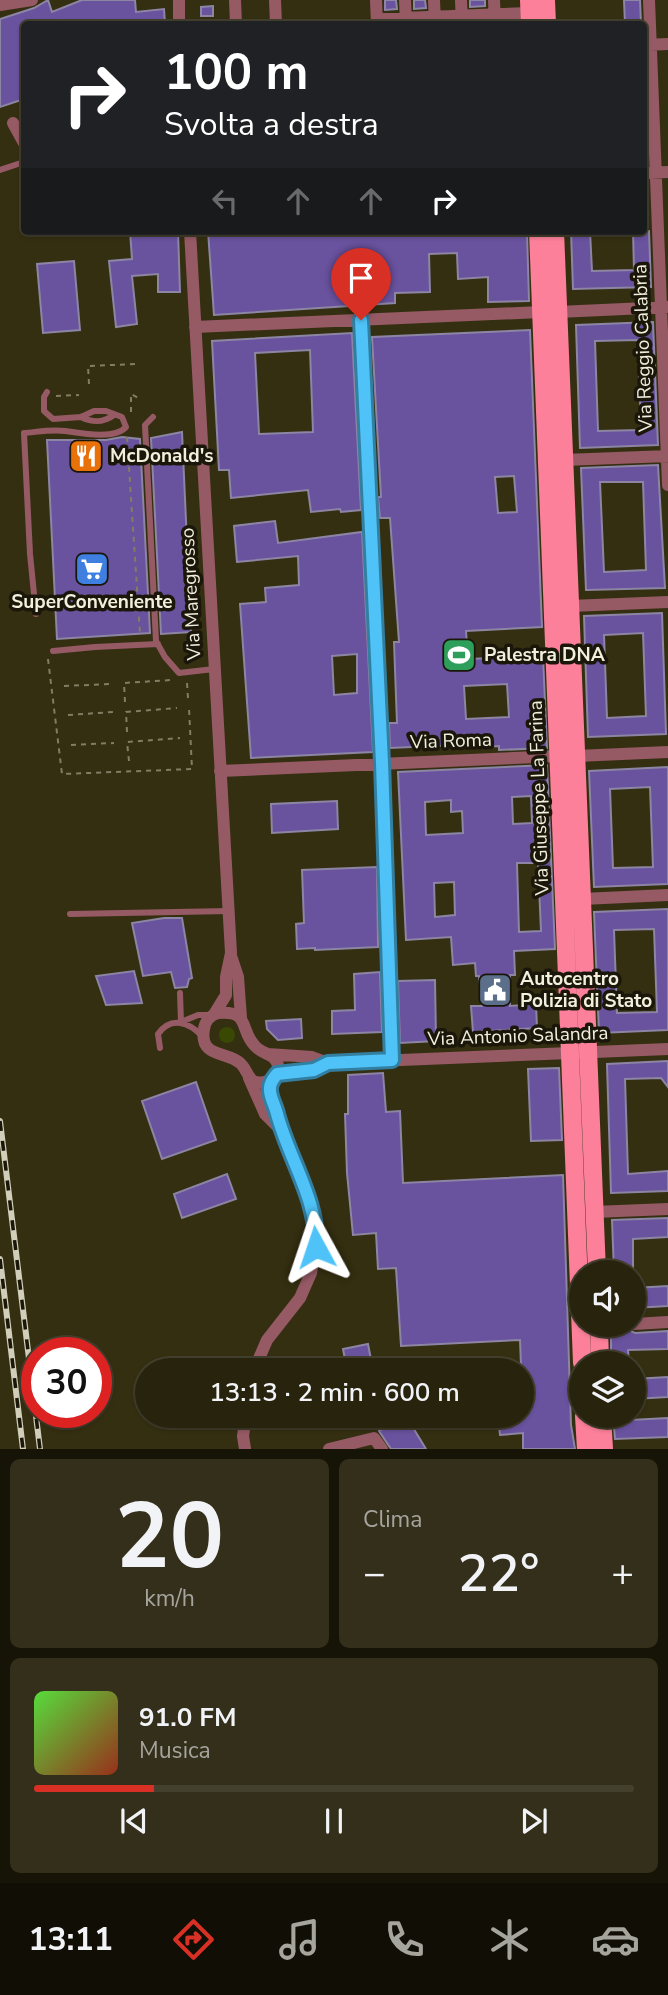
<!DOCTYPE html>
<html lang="it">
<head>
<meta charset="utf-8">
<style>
  body { margin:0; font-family:"Nunito Sans",sans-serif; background:#342f1b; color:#f1f3f6; height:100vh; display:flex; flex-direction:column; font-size:26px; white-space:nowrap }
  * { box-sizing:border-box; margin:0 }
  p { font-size:23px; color:#a5a49d }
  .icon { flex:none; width:38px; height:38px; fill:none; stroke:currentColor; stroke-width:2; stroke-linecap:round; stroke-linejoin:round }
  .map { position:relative; height:1449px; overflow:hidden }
  .drawer { display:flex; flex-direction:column; gap:10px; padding:10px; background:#161307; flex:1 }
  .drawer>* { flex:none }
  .guide { position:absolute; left:21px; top:21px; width:626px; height:214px; border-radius:7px; box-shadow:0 2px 5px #0004,0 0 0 2px #44402e; background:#202124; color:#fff; overflow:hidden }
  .tools { position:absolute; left:569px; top:1260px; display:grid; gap:14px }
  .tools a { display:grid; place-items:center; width:77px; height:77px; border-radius:50%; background:#28230d; box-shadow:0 2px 5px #0004,0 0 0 2px #44402e; font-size:35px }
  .speed { position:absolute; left:21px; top:1337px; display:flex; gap:14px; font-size:35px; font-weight:700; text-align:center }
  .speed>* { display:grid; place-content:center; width:91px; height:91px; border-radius:50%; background:#28230d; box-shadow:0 2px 5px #0004,0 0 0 2px #44402e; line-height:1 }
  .speed .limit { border:10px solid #d22; background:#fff; color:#111 }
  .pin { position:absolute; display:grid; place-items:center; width:60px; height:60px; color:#fff; margin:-72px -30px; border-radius:50% 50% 50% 0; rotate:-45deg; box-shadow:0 0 7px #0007 }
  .pin .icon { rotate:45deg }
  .me { position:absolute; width:77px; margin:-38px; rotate:355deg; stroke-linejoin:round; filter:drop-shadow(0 0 5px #0008) }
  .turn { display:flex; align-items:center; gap:24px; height:147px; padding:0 28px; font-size:32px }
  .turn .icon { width:91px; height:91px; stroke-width:2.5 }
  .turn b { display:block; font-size:49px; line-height:60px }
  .lanes { display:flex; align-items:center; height:66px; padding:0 28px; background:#0003; justify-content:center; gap:35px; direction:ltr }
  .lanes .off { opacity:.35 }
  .big { font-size:52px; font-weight:600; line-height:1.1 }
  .drawer .tile { flex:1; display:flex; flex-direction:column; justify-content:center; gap:10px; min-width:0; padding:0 24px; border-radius:10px; background:#342f1b }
  .drawer .dial { align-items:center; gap:0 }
  .dial b { font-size:91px; line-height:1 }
  .song { display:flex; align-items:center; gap:21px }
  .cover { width:84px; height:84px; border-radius:10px; background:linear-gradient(135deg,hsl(110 70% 55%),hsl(10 70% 35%)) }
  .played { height:7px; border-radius:4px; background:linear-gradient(90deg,#d93025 20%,#44402e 20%) }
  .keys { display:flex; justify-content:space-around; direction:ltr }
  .heat { display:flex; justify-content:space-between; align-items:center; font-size:38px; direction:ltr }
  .drawer .tiles { flex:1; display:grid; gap:10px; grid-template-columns:1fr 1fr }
  .tile:last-child { grid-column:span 2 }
  .trip { position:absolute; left:135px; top:1358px; width:399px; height:70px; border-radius:35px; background:#28230d; box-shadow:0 2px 5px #0004,0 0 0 2px #44402e; font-weight:600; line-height:70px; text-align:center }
  .tabs { display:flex; height:112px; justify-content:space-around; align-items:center; background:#100e05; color:#a5a49d }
  .tabs .icon { width:49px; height:49px }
  .tabs .on { color:#d93025 }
  .tabs b { font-size:32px; color:#f1f3f6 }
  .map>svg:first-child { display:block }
  .green { fill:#394904 }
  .building { fill:#69529e; stroke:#8c85a3; stroke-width:2; fill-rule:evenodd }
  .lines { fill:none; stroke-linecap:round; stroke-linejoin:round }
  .path { stroke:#827d64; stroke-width:2; stroke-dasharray:5 5; stroke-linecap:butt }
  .lane { stroke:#965a65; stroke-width:6 }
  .street { stroke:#965a65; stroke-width:12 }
  .primary { stroke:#fc809a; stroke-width:18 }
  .rail-casing { stroke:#d1ceba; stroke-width:6 }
  .rail { stroke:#1a170a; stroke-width:3.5; stroke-dasharray:10; stroke-linecap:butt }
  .route-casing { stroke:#337fa1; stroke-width:18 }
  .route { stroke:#4fc3f7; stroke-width:12 }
  .labels { text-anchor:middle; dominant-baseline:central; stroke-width:7; stroke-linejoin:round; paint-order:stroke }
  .street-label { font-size:19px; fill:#f2efdd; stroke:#1a170a }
  .poi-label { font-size:19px; font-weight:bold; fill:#f2efdd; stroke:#1a170a; text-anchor:start }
</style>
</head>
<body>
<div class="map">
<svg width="668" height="1449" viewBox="0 0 668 1449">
  <rect width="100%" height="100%" fill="#352f11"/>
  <path class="green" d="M219 1035a8 8 0 1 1 16 0a8 8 0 1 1-16 0Z"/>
  <path class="building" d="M 48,0 L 52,12 L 82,0 L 135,0 L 136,12 L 164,9 L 165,24 L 103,24 L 102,20 L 92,24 L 64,24 L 62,20 L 48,24 L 24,24 L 24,99 L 0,107 L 0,19 L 34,8 Z
    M 385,0 L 396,0 L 397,9 L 385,10 Z
    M 414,0 L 425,0 L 426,8 L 414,9 Z
    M 470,0 L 485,0 L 485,6 L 470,7 Z
    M 624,0 L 640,0 L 641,24 L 625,24 Z
    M 213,6 L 213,16 L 201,16 L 201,7 Z
    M 130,231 L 178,231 L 180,292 L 158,292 L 158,274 L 132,276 L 137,324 L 116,327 L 109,261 L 132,259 Z
    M 208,231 L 389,231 L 390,236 L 463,231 L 527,231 L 529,301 L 488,302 L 488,277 L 458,279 L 457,253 L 429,254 L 430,292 L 395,293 L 395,303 L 214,315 Z
    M 571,231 L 590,231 L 592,271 L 634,270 L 633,231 L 649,231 L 651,287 L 573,289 Z
    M 74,261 L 80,330 L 43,333 L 37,264 Z
    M 653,322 L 658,445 L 580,448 L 576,325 ZM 638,340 L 641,430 L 598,431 L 595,341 Z
    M 530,330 L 542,627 L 466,631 L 468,659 L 543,656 L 547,748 L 499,750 L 499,746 L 480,747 L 480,744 L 390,748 L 389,723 L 397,723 L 394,642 L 399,642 L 390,518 L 380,518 L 379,508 L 378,497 L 381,497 L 372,337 ZM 514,476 L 517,512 L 498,513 L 495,477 ZM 507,684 L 509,717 L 466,719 L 464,686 Z
    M 352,333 L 361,510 L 341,512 L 340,509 L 311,512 L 308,490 L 231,498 L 229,470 L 219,470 L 212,341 ZM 310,350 L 313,432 L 259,434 L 255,353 Z
    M 182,432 L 191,632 L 161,634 L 151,438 Z
    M 122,437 L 140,439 L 150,633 L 57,639 L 47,440 L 106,440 Z
    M 658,465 L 665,588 L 586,590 L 581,468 ZM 600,482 L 643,482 L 646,570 L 604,572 Z
    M 275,521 L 278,543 L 362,532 L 373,752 L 251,758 L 240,604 L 266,602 L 265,588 L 299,585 L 298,556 L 237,562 L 234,526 ZM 357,654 L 357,693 L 334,695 L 332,656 Z
    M 662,613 L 666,734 L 588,737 L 584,616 ZM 643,633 L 646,716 L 607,718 L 604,635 Z
    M 547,765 L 555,949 L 514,951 L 515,975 L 510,975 L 510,1006 L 536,1004 L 537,1028 L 473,1032 L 471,1006 L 482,1006 L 479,976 L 476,976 L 475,963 L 453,965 L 451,937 L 406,940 L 398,772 ZM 531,796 L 532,823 L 513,824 L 512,797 ZM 451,800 L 451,812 L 462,811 L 463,833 L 426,835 L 425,802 ZM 517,863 L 538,863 L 541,931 L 519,932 ZM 454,882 L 455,915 L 435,917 L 434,883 Z
    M 668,767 L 668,884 L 594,887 L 589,771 ZM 650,787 L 653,867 L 613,868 L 610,789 Z
    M 337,801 L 338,829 L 272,833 L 271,804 Z
    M 377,867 L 378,947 L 315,950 L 315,948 L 297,949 L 296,924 L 304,923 L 302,870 Z
    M 668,909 L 668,1030 L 599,1033 L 594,912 ZM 654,929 L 657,1012 L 617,1013 L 614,930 Z
    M 164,918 L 182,918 L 192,978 L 189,979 L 187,987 L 175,988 L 171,972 L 143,976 L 132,923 Z
    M 134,971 L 142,1003 L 106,1005 L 96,976 Z
    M 380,972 L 382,1032 L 332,1034 L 332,1011 L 355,1010 L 354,974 Z
    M 435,980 L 436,1041 L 400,1043 L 398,981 Z
    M 301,1019 L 302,1038 L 278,1040 L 267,1029 L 266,1021 Z
    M 668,1061 L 668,1087 L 661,1078 L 625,1079 L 628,1174 L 668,1171 L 668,1191 L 611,1193 L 607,1064 Z
    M 559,1068 L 562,1140 L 531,1141 L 528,1069 Z
    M 383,1073 L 386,1112 L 400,1111 L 403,1183 L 563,1175 L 571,1425 L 575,1449 L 523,1449 L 523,1433 L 500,1435 L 498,1416 L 523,1416 L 520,1340 L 401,1346 L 396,1268 L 378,1269 L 376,1233 L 353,1235 L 347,1173 L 345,1114 L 348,1114 L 348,1075 Z
    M 196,1082 L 216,1140 L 162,1159 L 142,1101 Z
    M 227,1174 L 236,1199 L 182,1218 L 174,1194 Z
    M 668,1218 L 668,1237 L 633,1239 L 633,1272 L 614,1272 L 612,1220 Z
    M 668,1286 L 668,1306 L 634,1308 L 634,1288 Z
    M 627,1329 L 635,1333 L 668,1331 L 668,1349 L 628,1350 L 629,1363 L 611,1363 L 611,1330 Z
    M 368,1344 L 373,1370 L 347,1370 L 343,1349 Z
    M 668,1377 L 668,1397 L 634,1399 L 634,1379 Z
    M 406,1416 L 426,1449 L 391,1449 L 379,1431 Z
    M 613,1416 L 630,1416 L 630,1420 L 668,1418 L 668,1437 L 615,1439 Z"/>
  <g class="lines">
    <path class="path" d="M 89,384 L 88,366 L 136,364
      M 56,396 L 79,395
      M 131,412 L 131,394 L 138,398
      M 127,437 L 140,634
      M 48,659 L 62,774 L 192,769 L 189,708
      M 187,683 L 188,698
      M 64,686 L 111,684
      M 125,702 L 124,683 L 171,680
      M 68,715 L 113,712
      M 127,732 L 126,712 L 177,708
      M 71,745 L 114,743
      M 129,761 L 127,742 L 180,738"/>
    <path class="lane" d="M 0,170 L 24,162
      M 81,417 C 93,423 103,423 114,415
      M 153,417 L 145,425 L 156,641 L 165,657 L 179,673 L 214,669
      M 36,614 L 30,554 L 24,433 C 37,432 52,429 65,431 C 80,433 115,440 126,427 L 122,417 L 106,411 L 94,411 L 81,417 L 53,419 L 44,411 L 44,397 L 47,392
      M 53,651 L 95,647 L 158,644
      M 70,914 L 229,911
      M 180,993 L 181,1022 L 198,1015 L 212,1015
      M 160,1048 L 158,1034 C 171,1016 189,1022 202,1036"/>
    <path class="street" d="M 179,0 L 179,24
      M 235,0 L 236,24
      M 275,0 L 276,24
      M 376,0 L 377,24
      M 405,0 L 406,24
      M 434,0 L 435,24
      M 461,0 L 462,24
      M 494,0 L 495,24
      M 649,0 L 668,485
      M 0,5 L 32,0
      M 377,19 L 529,13
      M 644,45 L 668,44
      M 13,123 L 24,143
      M 644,173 L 668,172
      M 190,231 L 231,953 L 226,977 L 226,995 L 215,1013
      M 558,312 L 668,307
      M 361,320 L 382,763 L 392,1060
      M 195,327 L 541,312
      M 564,460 L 668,456
      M 570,606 L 668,602
      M 576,756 L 668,752
      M 220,771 L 559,756
      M 582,899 L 668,895
      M 231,956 L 238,977 L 241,1018
      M 218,1013 C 251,1010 239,1030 255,1046 C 260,1052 268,1053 274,1058 C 287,1073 267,1087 253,1081 C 247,1076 246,1068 240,1063 C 227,1051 199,1058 204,1029 C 205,1021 211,1015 218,1013 Z
      M 268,1054 L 312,1057 L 328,1063 L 668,1049
      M 277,1074 L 314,1070 L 328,1063
      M 249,1078 L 265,1114 L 281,1130
      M 594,1212 L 668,1209
      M 634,1324 L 668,1322
      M 254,1370 L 267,1340 L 300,1298 L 311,1273 L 316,1247 L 315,1221 L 311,1204 L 281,1130 L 270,1093 L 273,1080
      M 245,1449 L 243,1436 L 246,1416
      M 329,1449 L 374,1438 L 382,1449"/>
    <path class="primary" d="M 529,0 L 530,24
      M 546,0 L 547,24
      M 538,231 L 582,1363
      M 555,231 L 597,1272
      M 599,1325 L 600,1363
      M 584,1416 L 586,1449
      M 602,1416 L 604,1449"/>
    <g class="rail-casing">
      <path id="rail" d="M 0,1121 L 40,1449
        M 0,1259 L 23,1449"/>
    </g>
    <use href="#rail" class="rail"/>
  </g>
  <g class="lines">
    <g class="route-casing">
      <path id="route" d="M 316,1247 C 318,1200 289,1159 277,1114 C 275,1105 269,1096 270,1088 C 270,1082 274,1078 277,1074 L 314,1070 L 328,1063 L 392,1060 L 382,763 L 361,320"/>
    </g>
    <use href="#route" class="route"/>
  </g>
  <defs>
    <g id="restaurant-square" transform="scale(1.75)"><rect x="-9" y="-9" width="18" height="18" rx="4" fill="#e8710a" stroke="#1a170a"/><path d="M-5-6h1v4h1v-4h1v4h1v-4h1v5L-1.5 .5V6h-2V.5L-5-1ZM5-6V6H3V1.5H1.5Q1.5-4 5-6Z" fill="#fff"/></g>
    <g id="supermarket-square" transform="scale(1.75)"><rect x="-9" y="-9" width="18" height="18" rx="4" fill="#3f7fe0" stroke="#1a170a"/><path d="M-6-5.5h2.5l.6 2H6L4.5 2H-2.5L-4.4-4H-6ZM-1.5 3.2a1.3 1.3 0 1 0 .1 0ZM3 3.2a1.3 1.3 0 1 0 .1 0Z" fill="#fff"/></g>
    <g id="stadium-square" transform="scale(1.75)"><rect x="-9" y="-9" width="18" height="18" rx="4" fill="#2e9e5b" stroke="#1a170a"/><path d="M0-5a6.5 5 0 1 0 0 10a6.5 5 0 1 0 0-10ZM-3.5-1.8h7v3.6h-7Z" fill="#fff"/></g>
    <g id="civic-square" transform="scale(1.75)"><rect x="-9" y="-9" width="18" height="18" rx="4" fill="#5c6f8a" stroke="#1a170a"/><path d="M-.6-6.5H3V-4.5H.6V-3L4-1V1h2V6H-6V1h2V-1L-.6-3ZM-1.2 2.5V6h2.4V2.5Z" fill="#fff"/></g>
  </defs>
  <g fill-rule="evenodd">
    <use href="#restaurant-square" x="86" y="456"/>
    <use href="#supermarket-square" x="92" y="569"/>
    <use href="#stadium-square" x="459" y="655"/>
    <use href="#civic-square" x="495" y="990"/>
  </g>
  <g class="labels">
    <g class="street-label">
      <text transform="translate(643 348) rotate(-92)">Via Reggio Calabria</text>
      <text transform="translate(191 594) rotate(-93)">Via Maregrosso</text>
      <text transform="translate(451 741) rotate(-2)">Via Roma</text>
      <text transform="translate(539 798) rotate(-92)">Via Giuseppe La Farina</text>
      <text transform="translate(518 1036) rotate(-2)">Via Antonio Salandra</text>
    </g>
    <g class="poi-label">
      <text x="110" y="456">McDonald's</text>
      <text x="92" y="602" text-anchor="middle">SuperConveniente</text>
      <text x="484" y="655">Palestra DNA</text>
      <text x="520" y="979">Autocentro<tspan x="520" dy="22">Polizia di Stato</tspan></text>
    </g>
  </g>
</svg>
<div class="tools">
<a><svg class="icon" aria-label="sound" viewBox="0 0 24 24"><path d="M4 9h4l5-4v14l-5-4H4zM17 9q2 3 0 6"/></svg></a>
<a><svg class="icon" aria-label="layers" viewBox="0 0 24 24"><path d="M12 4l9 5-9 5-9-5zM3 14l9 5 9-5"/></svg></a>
</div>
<div class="speed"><div class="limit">30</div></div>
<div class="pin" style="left:361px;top:320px;background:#d93025"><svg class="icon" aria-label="arrive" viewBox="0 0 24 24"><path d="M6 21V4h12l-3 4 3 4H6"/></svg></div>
<svg class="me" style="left:316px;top:1247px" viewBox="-20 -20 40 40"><path d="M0-17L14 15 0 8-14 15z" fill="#4fc3f7" stroke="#fff" stroke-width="4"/></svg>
<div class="trip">13:13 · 2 min · 600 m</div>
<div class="guide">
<div class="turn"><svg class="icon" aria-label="right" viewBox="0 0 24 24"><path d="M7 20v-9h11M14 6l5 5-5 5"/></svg><div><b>100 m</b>Svolta a destra</div></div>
<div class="lanes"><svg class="icon off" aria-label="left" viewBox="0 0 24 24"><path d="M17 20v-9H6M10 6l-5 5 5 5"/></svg><svg class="icon off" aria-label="ahead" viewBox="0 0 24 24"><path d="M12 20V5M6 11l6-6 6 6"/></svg><svg class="icon off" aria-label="ahead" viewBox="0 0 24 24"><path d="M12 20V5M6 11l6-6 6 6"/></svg><svg class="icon" aria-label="right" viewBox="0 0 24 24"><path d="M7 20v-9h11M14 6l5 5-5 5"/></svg></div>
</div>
</div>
<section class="drawer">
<div class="tiles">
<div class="tile dial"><b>20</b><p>km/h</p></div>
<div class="tile"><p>Clima</p>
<div class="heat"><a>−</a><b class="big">22°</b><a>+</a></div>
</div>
<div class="tile">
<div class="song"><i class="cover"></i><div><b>91.0 FM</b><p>Musica</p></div></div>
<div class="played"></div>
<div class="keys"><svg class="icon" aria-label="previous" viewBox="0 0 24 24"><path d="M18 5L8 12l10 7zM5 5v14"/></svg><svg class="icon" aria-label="pause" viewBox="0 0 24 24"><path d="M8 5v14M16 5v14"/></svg><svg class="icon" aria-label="next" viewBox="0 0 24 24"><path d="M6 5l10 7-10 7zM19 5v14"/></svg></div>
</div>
</div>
</section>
<nav class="tabs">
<b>13:11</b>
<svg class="icon on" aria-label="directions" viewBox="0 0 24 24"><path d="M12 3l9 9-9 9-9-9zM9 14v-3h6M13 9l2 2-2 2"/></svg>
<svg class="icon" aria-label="music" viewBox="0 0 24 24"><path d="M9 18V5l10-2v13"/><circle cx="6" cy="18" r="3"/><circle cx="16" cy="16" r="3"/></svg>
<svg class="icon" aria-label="phone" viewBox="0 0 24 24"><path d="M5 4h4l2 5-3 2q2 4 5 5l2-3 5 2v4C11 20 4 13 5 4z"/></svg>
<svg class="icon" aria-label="climate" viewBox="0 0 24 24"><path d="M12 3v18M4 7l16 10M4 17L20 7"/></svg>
<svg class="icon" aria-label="car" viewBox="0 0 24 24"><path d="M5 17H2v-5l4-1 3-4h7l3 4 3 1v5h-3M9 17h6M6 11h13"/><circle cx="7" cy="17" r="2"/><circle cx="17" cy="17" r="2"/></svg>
</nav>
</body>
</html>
